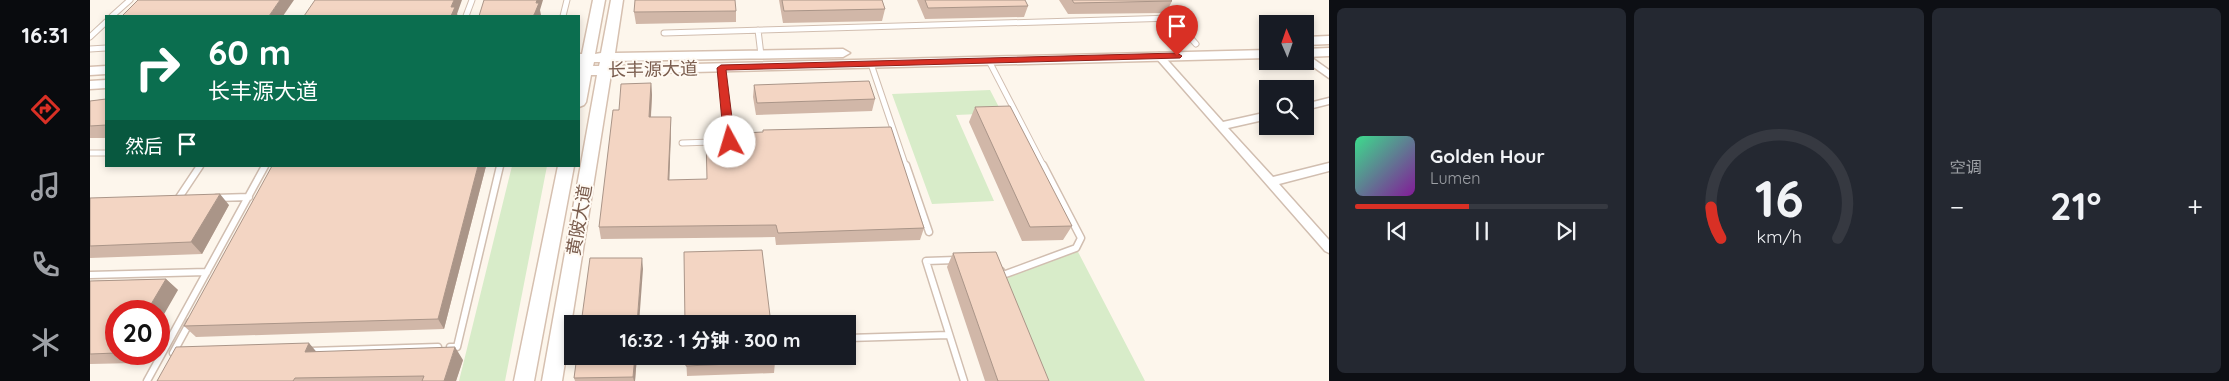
<!DOCTYPE html>
<html lang="zh">
<head>
<meta charset="utf-8">
<style>
  body { margin:0; font-family:Quicksand,"Noto Sans SC",sans-serif; background:#242831; color:#f1f3f6; height:100vh; display:flex; flex-direction:column; font-size:19px; white-space:nowrap }
  * { box-sizing:border-box; margin:0 }
  p { font-size:16px; color:#9ea1a6 }
  .icon { flex:none; width:28px; height:28px; fill:none; stroke:currentColor; stroke-width:2; stroke-linecap:round; stroke-linejoin:round }
  .map { position:relative; flex:1; overflow:hidden }
  .drawer { display:flex; flex-direction:column; gap:8px; padding:8px; background:#0d0f14; width:900px }
  .drawer>* { flex:none }
  .banner { position:absolute; left:15px; top:15px; width:475px; height:152px; border-radius:0px; box-shadow:0 2px 8px #0003; background:#0b6e4f; color:#fff; overflow:hidden }
  .needle { width:32px; rotate:358deg }
  .fabs { position:absolute; left:1169px; top:15px; display:grid; gap:10px }
  .fabs a { display:grid; place-items:center; width:55px; height:55px; border-radius:0px; background:#171b24; box-shadow:0 2px 8px #0003; font-size:25px }
  .speed { position:absolute; left:15px; top:300px; display:flex; gap:10px; font-size:25px; font-weight:700; text-align:center }
  .speed>* { display:grid; place-content:center; width:65px; height:65px; border-radius:50%; background:#171b24; box-shadow:0 2px 8px #0003; line-height:1 }
  .speed .limit { border:8px solid #d22; background:#fff; color:#111 }
  .pin { position:absolute; display:grid; place-items:center; width:42px; height:42px; color:#fff; margin:-51px -21px; border-radius:50% 50% 50% 0; rotate:-45deg; box-shadow:0 0 5px #0007 }
  .pin .icon { rotate:45deg }
  .me { position:absolute; width:55px; margin:-28px; rotate:354deg; stroke-linejoin:round; filter:drop-shadow(0 0 4px #0008) }
  .turn { display:flex; align-items:center; gap:18px; height:105px; padding:0 20px; font-size:22px }
  .turn .icon { width:65px; height:65px; stroke-width:2.5 }
  .turn b { display:block; font-size:35px; line-height:42px }
  .then { display:flex; align-items:center; height:48px; padding:0 20px; background:#0003; gap:10px; font-size:19px }
  .big { font-size:38px; font-weight:700; line-height:1.1 }
  .drawer .widget { flex:1; display:flex; flex-direction:column; justify-content:center; gap:8px; min-width:0; padding:0 18px; border-radius:8px; background:#242831 }
  .drawer .dial { align-items:center; gap:0 }
  .dial svg { height:130px; overflow:visible; fill:none; stroke:#363941; stroke-width:7; stroke-linecap:round; text-anchor:middle }
  .dial text { fill:#f1f3f6; stroke:none }
  .song { display:flex; align-items:center; gap:15px }
  .cover { width:60px; height:60px; border-radius:8px; background:linear-gradient(135deg,hsl(150 70% 55%),hsl(290 70% 35%)) }
  .played { height:5px; border-radius:2px; background:linear-gradient(90deg,#d93025 45%,#363941 45%) }
  .keys { display:flex; justify-content:space-around; direction:ltr }
  .heat { display:flex; justify-content:space-between; align-items:center; font-size:28px; direction:ltr }
  .drawer .tiles { flex:1; display:grid; gap:8px; grid-template-columns:repeat(3,1fr) }
  .trip { position:absolute; left:474px; top:315px; width:292px; height:50px; border-radius:0px; background:#171b24; box-shadow:0 2px 8px #0003; font-weight:700; line-height:50px; text-align:center }
  main { display:flex; flex:1; min-height:0 }
  .dock { display:flex; flex-direction:column; width:90px; justify-content:space-around; align-items:center; background:#090b0e; color:#9ea1a6 }
  .dock .icon { width:35px; height:35px }
  .dock .selected { color:#d93025 }
  .dock b { font-size:22px; color:#f1f3f6 }
  .map>svg:first-child { display:block }
  .green { fill:#d8ecc9 }
  .lines { fill:none; stroke-linecap:round; stroke-linejoin:round }
  .lane-far1-casing { stroke:#d1beb0; stroke-width:7 }
  .lane-casing { stroke:#d1beb0; stroke-width:9 }
  .street-casing { stroke:#d1beb0; stroke-width:3 }
  .secondary-casing { stroke:#d6c0b0; stroke-width:3 }
  .lane-far1 { stroke:#fff; stroke-width:5 }
  .lane { stroke:#fff; stroke-width:6 }
  .street { fill:#fff; fill-rule:evenodd }
  .secondary { fill:#fff; fill-rule:evenodd }
  .wall { fill:#d1b7a8 }
  .shaded-wall { fill:#aa9588 }
  .building { fill:#f3d5c3; stroke:#aa9588 }
  .route { fill:#d93025; stroke:#8d1f18 }
  .labels { text-anchor:middle; dominant-baseline:central; stroke-width:4; stroke-linejoin:round; paint-order:stroke }
  .street-label { font-size:18px; fill:#7a5c4d; stroke:#fffaf3 }
</style>
</head>
<body>
<main>
<nav class="dock">
<b>16:31</b>
<svg class="icon selected" aria-label="directions" viewBox="0 0 24 24"><path d="M12 3l9 9-9 9-9-9zM9 14v-3h6M13 9l2 2-2 2"/></svg>
<svg class="icon" aria-label="music" viewBox="0 0 24 24"><path d="M9 18V5l10-2v13"/><circle cx="6" cy="18" r="3"/><circle cx="16" cy="16" r="3"/></svg>
<svg class="icon" aria-label="phone" viewBox="0 0 24 24"><path d="M5 4h4l2 5-3 2q2 4 5 5l2-3 5 2v4C11 20 4 13 5 4z"/></svg>
<svg class="icon" aria-label="climate" viewBox="0 0 24 24"><path d="M12 3v18M4 7l16 10M4 17L20 7"/></svg>
</nav>
<div class="map">
<svg width="1239" height="381" viewBox="0 0 1239 381">
  <rect width="100%" height="100%" fill="#fdf6ec"/>
  <path class="green" d="M 900,90 L 912,113 L 866,115 L 904,201 L 842,204 L 802,94 Z
    M 422,166 L 457,166 L 415,381 L 369,381 Z
    M 986,248 L 1055,381 L 957,381 L 913,275 Z"/>
  <g class="lines">
    <g class="lane-far1-casing">
      <path id="lane-far1" d="M 22,16 L 40,0
        M 376,16 L 382,0
        M 473,16 L 477,0
        M 668,30 L 671,55
        M 574,33 L 1083,18 L 1106,44
        M 0,37 L 16,22
        M 0,49 L 16,48
        M 899,61 L 954,167
        M 781,64 L 816,167
        M 631,67 L 639,140
        M 592,143 L 622,142
        M 0,153 L 16,153"/>
    </g>
    <g class="lane-casing">
      <path id="lane" d="M 816,165 L 839,232
        M 126,198 L 159,197
        M 88,199 L 110,166
        M 866,260 L 836,261 L 874,381
        M 911,271 L 913,275 L 986,248 L 991,238 L 953,165
        M 0,275 L 117,272
        M 758,338 L 859,335
        M 360,347 L 367,347 L 410,166
        M 220,351 L 348,347
        M 83,353 L 100,322
        M 57,381 L 175,166"/>
    </g>
    <g class="street-casing">
      <path id="street" d="M 1069,53 L 1072,54 L 1133,122 L 1178,112 L 1178,119 L 1138,128 L 1183,177 L 1239,163 L 1239,171 L 1189,184 L 1239,240 L 1239,253 L 1235,251 L 1066,58 L 1064,56 Z
        M 1215,53 L 1239,70 L 1239,78 L 1215,61 Z
        M 1239,98 L 1239,104 L 1215,110 L 1215,104 Z"/>
    </g>
    <g class="secondary-casing">
      <path id="secondary" d="M 503,0 L 515,0 L 505,54 L 511,53 L 521,0 L 533,0 L 525,53 L 753,49 L 760,53 L 753,57 L 523,61 L 523,66 L 1178,50 L 1178,58 L 521,74 L 472,381 L 452,381 L 507,75 L 501,75 L 496,102 L 494,105 L 489,107 L 489,54 L 492,54 ZM 504,62 L 510,62 L 509,66 L 503,66 Z
        M 1239,36 L 1239,44 L 1215,45 L 1215,37 Z
        M 1239,48 L 1239,56 L 1215,57 L 1215,49 Z
        M 16,66 L 16,74 L 0,75 L 0,67 Z
        M 16,80 L 16,88 L 0,89 L 0,81 Z
        M 468,166 L 484,166 L 444,381 L 424,381 Z"/>
    </g>
    <use href="#lane-far1" class="lane-far1"/>
    <use href="#lane" class="lane"/>
    <use href="#street" class="street"/>
    <use href="#secondary" class="secondary"/>
  </g>
  <path class="wall" d="M 689,0 L 792,0 L 795,9 L 792,21 L 693,23 Z
    M 827,0 L 935,0 L 938,6 L 934,17 L 835,19 Z
    M 969,0 L 1081,0 L 1082,1 L 1076,13 L 978,14 Z
    M 646,11 L 646,22 L 546,24 L 544,12 Z
    M 561,83 L 562,95 L 561,117 L 581,117 L 581,129 L 579,180 L 834,228 L 830,240 L 686,245 L 685,237 L 511,239 L 509,227 Z
    M 664,85 L 785,99 L 782,111 L 666,115 L 663,97 Z
    M 16,99 L 16,138 L 0,138 L 0,101 Z
    M 885,107 L 982,226 L 973,240 L 932,241 L 879,122 Z
    M 396,166 L 354,329 L 106,337 L 94,326 Z
    M 0,198 L 139,205 L 112,254 L 0,258 Z
    M 863,253 L 959,381 L 895,381 L 857,267 Z
    M 76,279 L 88,290 L 26,311 L 26,354 L 51,354 L 46,363 L 0,364 L 0,281 Z
    M 226,352 L 373,360 L 366,381 L 67,381 Z
    M 487,356 L 547,356 L 545,381 L 485,381 L 484,378 Z
    M 596,356 L 685,362 L 684,373 L 597,376 Z"/>
  <path class="shaded-wall" d="M 190,0 L 204,0 L 193,16 L 179,16 Z
    M 364,0 L 372,0 L 367,14 L 368,16 L 361,16 L 361,7 Z
    M 447,0 L 453,0 L 450,10 L 451,15 L 450,16 L 442,16 Z
    M 561,83 L 562,95 L 560,129 L 559,117 Z
    M 581,117 L 581,129 L 579,191 L 578,180 Z
    M 388,166 L 396,166 L 354,329 L 348,319 Z
    M 130,194 L 139,205 L 112,254 L 101,242 Z
    M 552,258 L 553,269 L 549,324 L 547,324 Z
    M 76,279 L 88,290 L 69,323 L 69,311 L 57,311 Z
    M 219,343 L 230,356 L 215,352 Z
    M 365,347 L 373,360 L 366,381 L 354,381 Z
    M 34,354 L 51,354 L 46,363 Z
    M 545,356 L 547,356 L 545,381 L 544,381 L 543,377 Z"/>
  <path class="building" d="M 48,0 L 190,0 L 179,16 L 32,16 Z
    M 225,0 L 364,0 L 361,7 L 365,7 L 361,16 L 214,16 Z
    M 394,0 L 447,0 L 446,3 L 449,3 L 444,15 L 442,16 L 389,16 Z
    M 545,0 L 645,0 L 646,11 L 544,12 Z
    M 692,0 L 792,0 L 795,9 L 694,11 Z
    M 835,0 L 935,0 L 938,6 L 838,8 Z
    M 982,0 L 1081,0 L 1082,1 L 984,3 Z
    M 779,81 L 785,99 L 667,103 L 664,85 Z
    M 561,83 L 559,117 L 581,117 L 578,180 L 617,179 L 616,135 L 673,132 L 673,130 L 801,127 L 834,228 L 688,233 L 686,225 L 509,227 L 523,110 L 529,110 L 531,84 Z
    M 16,99 L 16,125 L 0,126 L 0,101 Z
    M 920,106 L 982,226 L 940,227 L 885,107 Z
    M 182,166 L 388,166 L 348,319 L 94,326 Z
    M 130,194 L 101,242 L 0,246 L 0,198 Z
    M 672,250 L 681,324 L 595,324 L 594,252 Z
    M 906,252 L 959,381 L 908,381 L 863,253 Z
    M 500,258 L 552,258 L 547,324 L 491,324 Z
    M 76,279 L 57,311 L 26,311 L 26,353 L 0,354 L 0,281 Z
    M 219,343 L 215,352 L 365,347 L 354,381 L 332,381 L 334,376 L 205,378 L 203,381 L 67,381 L 86,347 Z
    M 487,356 L 545,356 L 543,377 L 484,378 Z
    M 596,356 L 685,356 L 685,362 L 596,366 Z"/>
  <path class="route" d="M 1087,53 L 1092,56 L 1090,58 L 636,70 L 645,142 L 640,145 L 634,142 L 627,68 L 631,65 Z"/>
  <g class="labels">
    <g class="street-label">
      <text transform="translate(563 69) rotate(-1)">长丰源大道</text>
      <text transform="translate(489 220) rotate(-80)">黄陂大道</text>
    </g>
  </g>
</svg>
<div class="fabs">
<a><svg class="needle" viewBox="-14 -14 28 28"><path d="M0-13l5 13h-10z" fill="#e53935"/><path d="M0 13l5-13h-10z" fill="#9ea1a6"/></svg></a>
<a><svg class="icon" aria-label="search" viewBox="0 0 24 24"><circle cx="10" cy="10" r="6"/><path d="M15 15l6 6"/></svg></a>
</div>
<div class="speed"><div class="limit">20</div></div>
<div class="pin" style="left:1087px;top:56px;background:#d93025"><svg class="icon" aria-label="arrive" viewBox="0 0 24 24"><path d="M6 21V4h12l-3 4 3 4H6"/></svg></div>
<svg class="me" style="left:640px;top:142px" viewBox="-20 -20 40 40"><circle r="19" fill="#fff"/><path d="M0-13L10 11 0 6-10 11z" fill="#d93025"/></svg>
<div class="trip">16:32 · 1 分钟 · 300 m</div>
<div class="banner">
<div class="turn"><svg class="icon" aria-label="right" viewBox="0 0 24 24"><path d="M7 20v-9h11M14 6l5 5-5 5"/></svg><div><b>60 m</b>长丰源大道</div></div>
<div class="then">然后<svg class="icon" aria-label="arrive" viewBox="0 0 24 24"><path d="M6 21V4h12l-3 4 3 4H6"/></svg></div>
</div>
</div>
<section class="drawer">
<div class="tiles">
<div class="widget">
<div class="song"><i class="cover"></i><div><b>Golden Hour</b><p>Lumen</p></div></div>
<div class="played"></div>
<div class="keys"><svg class="icon" aria-label="previous" viewBox="0 0 24 24"><path d="M18 5L8 12l10 7zM5 5v14"/></svg><svg class="icon" aria-label="pause" viewBox="0 0 24 24"><path d="M8 5v14M16 5v14"/></svg><svg class="icon" aria-label="next" viewBox="0 0 24 24"><path d="M6 5l10 7-10 7zM19 5v14"/></svg></div>
</div>
<div class="widget dial"><svg viewBox="0 0 100 80">
<path d="M14 69A42 42 0 1 1 86 69"/>
<path d="M14 69A42 42 0 0 1 8 50" stroke="#d93025"/>
<text x="50" y="56" font-size="32" font-weight="700">16</text>
<text x="50" y="72" font-size="11">km/h</text>
</svg></div>
<div class="widget"><p>空调</p>
<div class="heat"><a>−</a><b class="big">21°</b><a>+</a></div>
</div>
</div>
</section>
</main>
</body>
</html>
